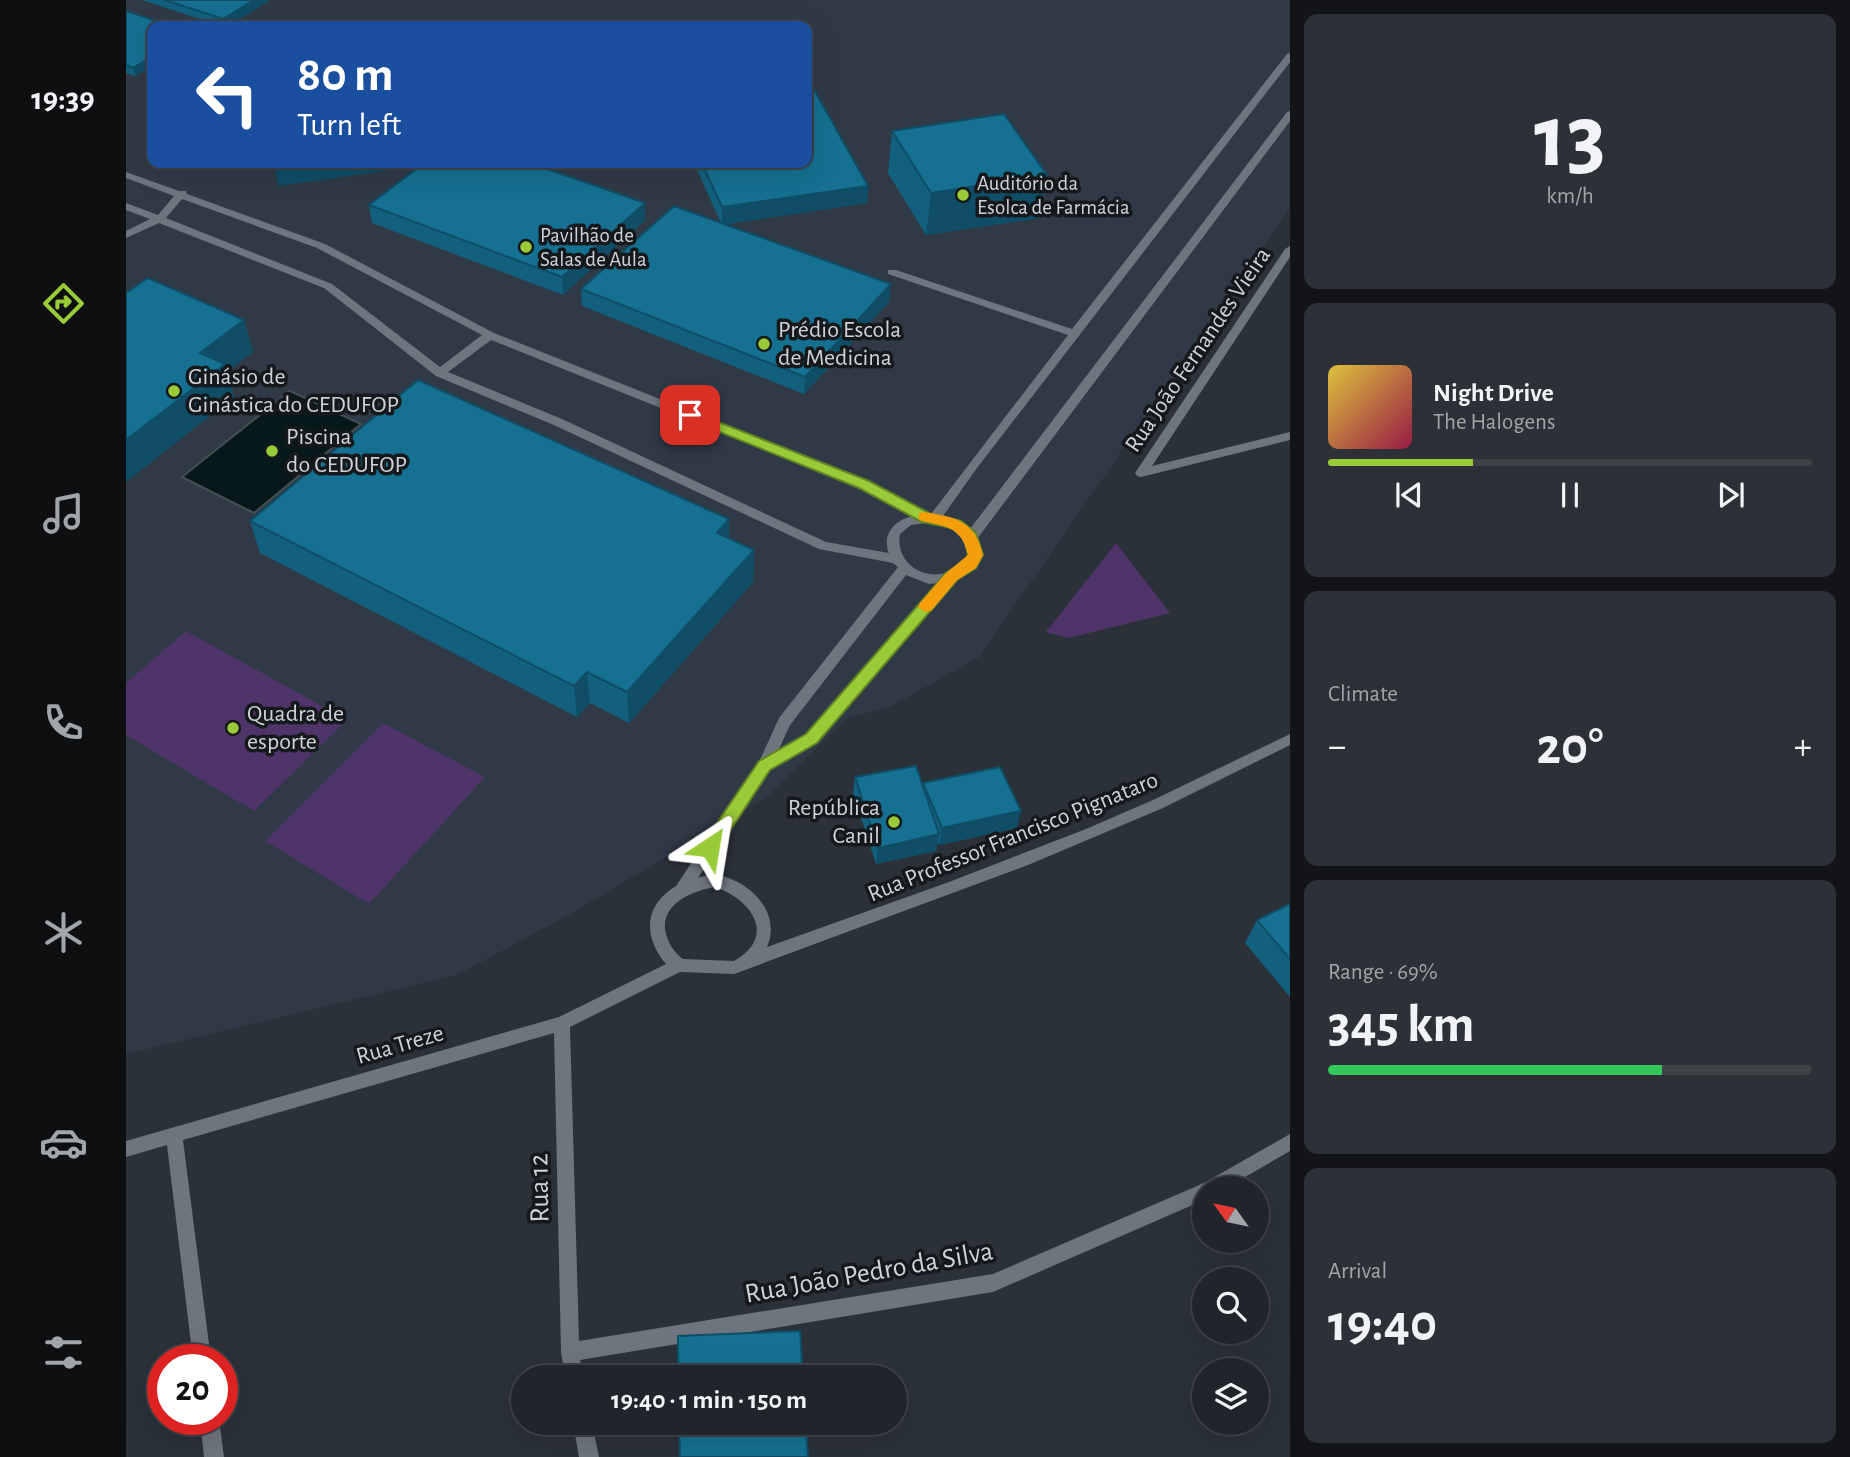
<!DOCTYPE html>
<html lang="en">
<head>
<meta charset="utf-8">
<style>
  body { margin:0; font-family:"Alegreya Sans",sans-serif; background:#2d3137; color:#f1f3f6; height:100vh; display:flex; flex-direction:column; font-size:26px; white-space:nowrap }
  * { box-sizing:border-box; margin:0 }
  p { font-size:23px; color:#a2a5a9 }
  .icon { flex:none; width:38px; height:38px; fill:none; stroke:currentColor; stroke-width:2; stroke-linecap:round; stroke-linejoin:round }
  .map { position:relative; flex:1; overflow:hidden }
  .panel { display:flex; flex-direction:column; gap:14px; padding:14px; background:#121418; width:560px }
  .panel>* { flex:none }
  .top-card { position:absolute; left:21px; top:21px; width:665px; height:147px; border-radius:14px; box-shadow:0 7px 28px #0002,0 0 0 2px #3d4247; background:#1a4fa0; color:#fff; overflow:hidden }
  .needle { width:46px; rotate:303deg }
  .fabs { position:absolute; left:1066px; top:1176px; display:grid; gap:14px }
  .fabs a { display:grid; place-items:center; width:77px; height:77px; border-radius:50%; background:#20252b; box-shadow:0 7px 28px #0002,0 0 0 2px #3d4247; font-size:35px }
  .speed { position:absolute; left:21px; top:1344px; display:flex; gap:14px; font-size:35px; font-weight:700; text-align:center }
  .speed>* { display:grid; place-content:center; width:91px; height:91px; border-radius:50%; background:#20252b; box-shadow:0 7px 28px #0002,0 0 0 2px #3d4247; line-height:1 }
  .speed .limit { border:10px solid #d22; background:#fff; color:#111 }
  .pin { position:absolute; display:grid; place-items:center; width:60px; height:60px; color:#fff; margin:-30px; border-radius:14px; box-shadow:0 4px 10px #0006 }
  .me { position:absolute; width:77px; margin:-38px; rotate:33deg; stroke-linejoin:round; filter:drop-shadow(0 0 5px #0008) }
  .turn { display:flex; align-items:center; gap:24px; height:147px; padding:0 35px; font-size:32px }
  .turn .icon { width:91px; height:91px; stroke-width:2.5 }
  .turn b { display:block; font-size:49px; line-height:60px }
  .big { font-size:52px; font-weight:700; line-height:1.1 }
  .panel .card { flex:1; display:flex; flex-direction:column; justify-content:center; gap:10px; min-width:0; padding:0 24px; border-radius:14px; background:#2d3137 }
  .panel .dial { align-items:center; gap:0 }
  .dial b { font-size:91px; line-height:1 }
  .song { display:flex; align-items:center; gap:21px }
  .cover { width:84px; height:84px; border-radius:10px; background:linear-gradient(135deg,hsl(50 70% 55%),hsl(340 70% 35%)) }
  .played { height:7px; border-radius:4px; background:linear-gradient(90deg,#98cb37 30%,#3d4247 30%) }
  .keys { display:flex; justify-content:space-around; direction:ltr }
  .heat { display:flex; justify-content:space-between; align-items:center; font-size:38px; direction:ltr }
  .charge { height:10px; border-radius:5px; background:linear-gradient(90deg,#34c759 69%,#3d4247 0) }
  .trip { position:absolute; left:385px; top:1365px; width:396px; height:70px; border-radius:35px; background:#20252b; box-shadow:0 7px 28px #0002,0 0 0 2px #3d4247; font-weight:700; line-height:70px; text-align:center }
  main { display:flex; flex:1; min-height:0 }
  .dock { display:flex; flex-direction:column; width:126px; justify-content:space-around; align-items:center; background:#0d0f11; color:#a2a5a9 }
  .dock .icon { width:49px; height:49px }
  .dock .current { color:#98cb37 }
  .dock b { font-size:32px; color:#f1f3f6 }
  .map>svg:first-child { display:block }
  .built { fill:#303a47; fill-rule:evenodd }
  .green { fill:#4f346a }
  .water { fill:#07181a; stroke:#435053; stroke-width:2 }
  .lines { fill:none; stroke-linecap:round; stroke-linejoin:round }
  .lane { fill:#6e757e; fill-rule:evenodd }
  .street { fill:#6e757e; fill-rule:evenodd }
  .wall { fill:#12607d }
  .shaded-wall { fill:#0f4e66 }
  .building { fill:#157091; stroke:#0f4e66; stroke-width:2 }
  .route { fill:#98cb37; stroke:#638424; stroke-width:2 }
  .slow { fill:#f59e0b }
  .poi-dot { fill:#98cb37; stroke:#16191c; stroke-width:2.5 }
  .labels { text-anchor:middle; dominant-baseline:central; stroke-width:7; stroke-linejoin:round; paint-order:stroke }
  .far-poi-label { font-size:21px; fill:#cfd3d9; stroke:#16191c; text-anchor:start }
  .poi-label { font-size:24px; fill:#cfd3d9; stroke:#16191c; text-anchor:start }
  .street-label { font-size:24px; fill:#cfd3d9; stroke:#16191c }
  .near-street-label { font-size:28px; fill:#cfd3d9; stroke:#16191c }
</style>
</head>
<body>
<main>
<nav class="dock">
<b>19:39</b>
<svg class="icon current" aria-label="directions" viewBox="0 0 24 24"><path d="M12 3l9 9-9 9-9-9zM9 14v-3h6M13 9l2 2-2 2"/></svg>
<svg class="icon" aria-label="music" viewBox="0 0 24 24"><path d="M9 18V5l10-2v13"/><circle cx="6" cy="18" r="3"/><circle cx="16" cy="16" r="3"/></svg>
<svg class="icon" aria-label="phone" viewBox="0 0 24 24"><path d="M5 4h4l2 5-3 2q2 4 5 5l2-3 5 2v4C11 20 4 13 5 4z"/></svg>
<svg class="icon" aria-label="climate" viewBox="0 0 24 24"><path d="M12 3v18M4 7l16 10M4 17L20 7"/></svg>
<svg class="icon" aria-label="car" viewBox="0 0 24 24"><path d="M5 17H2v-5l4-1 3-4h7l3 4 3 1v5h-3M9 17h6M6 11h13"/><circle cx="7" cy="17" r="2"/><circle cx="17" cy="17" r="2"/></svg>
<svg class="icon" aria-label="filters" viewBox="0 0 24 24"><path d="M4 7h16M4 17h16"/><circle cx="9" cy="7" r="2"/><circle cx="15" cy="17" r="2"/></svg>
</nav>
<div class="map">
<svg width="1164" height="1457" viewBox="0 0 1164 1457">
  <rect width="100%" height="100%" fill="#2b3139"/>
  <path class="built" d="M 0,0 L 1164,0 L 1164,208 L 853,657 L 764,707 L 721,718 L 643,795 L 450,911 L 331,975 L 0,1054 ZM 26,26 L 681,26 L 681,163 L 26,163 Z"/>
  <path class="green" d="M 990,543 L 1044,613 L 943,638 L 920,632 Z
    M 60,631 L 221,720 L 128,811 L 0,735 L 0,683 Z
    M 257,723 L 359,777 L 243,904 L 139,841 Z"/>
  <path class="water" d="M 164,391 L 235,424 L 128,513 L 56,477 Z"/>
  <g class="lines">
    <path class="lane" d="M 1164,53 L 1164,62 L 851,468 L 817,516 L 844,529 L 1161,112 L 1164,111 L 1164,121 L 851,539 L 855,546 L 850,567 L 831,579 L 690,743 L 644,769 L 562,893 L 557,894 L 552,893 L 549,888 L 552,883 L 633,762 L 653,718 L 772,567 L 767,563 L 693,549 L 428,425 L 310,376 L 198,288 L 33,223 L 0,238 L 0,231 L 24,219 L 0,210 L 0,203 L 32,215 L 48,196 L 0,178 L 0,172 L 53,191 L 60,191 L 61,194 L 199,244 L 368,333 L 742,482 L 805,514 L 942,335 L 762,274 L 762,270 L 770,270 L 946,329 L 1161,54 ZM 56,199 L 191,248 L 356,335 L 314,367 L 206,284 L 40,218 ZM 365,340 L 734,488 L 788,516 C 769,519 755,535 763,553 L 700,542 L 436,419 L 322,372 ZM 808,522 L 834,533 L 843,546 L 839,562 C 833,565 826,571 820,573 C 794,580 769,560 774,534 L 785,525 ZM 780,575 L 803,584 L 813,583 L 680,735 L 652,751 L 664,725 Z"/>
    <path class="street" d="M 1164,246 L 1164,257 L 1026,466 L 1164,432 L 1164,440 L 1015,477 L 1011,476 L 1009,473 L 1011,470 L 1159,249 Z
      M 1164,734 L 1164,745 L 1037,808 L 902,865 L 608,974 L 554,972 L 444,1027 L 453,1341 L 867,1274 L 1078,1183 L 1164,1134 L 1164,1151 L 1100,1188 L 1078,1188 L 1078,1200 L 867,1292 L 454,1360 L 457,1377 L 439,1377 L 435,1352 L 428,1033 L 57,1140 L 85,1360 L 67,1360 L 41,1145 L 0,1157 L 0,1141 L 433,1017 L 540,964 C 511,930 523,894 564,880 C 572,878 582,874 590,875 C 624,880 656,913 641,947 L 823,882 L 960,829 L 1027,800 ZM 589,887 C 625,899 652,936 608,961 L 557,959 C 549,953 544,946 541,937 C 530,906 565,891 589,887 Z
      M 74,1419 L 93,1419 L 98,1457 L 78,1457 Z
      M 447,1423 L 466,1423 L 473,1457 L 453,1457 Z"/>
  </g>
  <path class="wall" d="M 16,0 L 144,0 L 102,26 L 95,26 Z
    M 0,11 L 10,76 L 0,73 Z
    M 766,131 L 913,218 L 800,235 L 762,173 Z
    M 568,163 L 681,163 L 742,186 L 741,203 L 599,224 L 763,302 L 678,394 L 456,306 L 455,289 L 595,223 Z
    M 519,203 L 519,220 L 437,295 L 246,223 L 243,205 Z
    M 124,521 L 603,538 L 628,550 L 627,582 L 503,723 L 464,703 L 451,717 L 134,553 Z
    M 729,777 L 797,785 L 797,783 L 891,828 L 813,845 L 811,842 L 810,851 L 750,864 L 727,793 Z
    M 1164,904 L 1164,997 L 1119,943 L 1131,920 Z"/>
  <path class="shaded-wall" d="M 128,0 L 144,0 L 102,26 L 99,26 L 97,19 Z
    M 26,56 L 26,66 L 10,76 L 7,68 Z
    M 147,163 L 272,163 L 273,169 L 153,186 Z
    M 921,175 L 913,218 L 800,235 L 805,193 Z
    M 742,186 L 741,203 L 596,225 L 596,207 Z
    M 519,203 L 519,220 L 437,295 L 436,277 Z
    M 765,284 L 763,302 L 678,394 L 679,377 Z
    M 118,320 L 127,352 L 101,372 L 108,397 L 0,482 L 0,440 L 74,353 Z
    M 603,519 L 603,552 L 591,533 Z
    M 628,550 L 627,582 L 503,723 L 501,692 Z
    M 461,672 L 464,703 L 451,717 L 448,686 Z
    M 895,811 L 891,828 L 813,845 L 816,828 Z
    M 813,834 L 810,851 L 750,864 L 752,848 Z"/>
  <path class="building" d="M 39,0 L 128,0 L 97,19 Z
    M 0,11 L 45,26 L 26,26 L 26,56 L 7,68 L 0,65 Z
    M 651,24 L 652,26 L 636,26 Z
    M 681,77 L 742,186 L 596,207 L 576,163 L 681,163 Z
    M 878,114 L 921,175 L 805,193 L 766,131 Z
    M 298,163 L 404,163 L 519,203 L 436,277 L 243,205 Z
    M 548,206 L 765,284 L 679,377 L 455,289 Z
    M 22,278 L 118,320 L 74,353 L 99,364 L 0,440 L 0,293 Z
    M 292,380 L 603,519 L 591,533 L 628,550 L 501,692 L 461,672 L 448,686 L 124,521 Z
    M 790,766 L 813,834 L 752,848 L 729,777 Z
    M 874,767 L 895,811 L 816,828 L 797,783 Z
    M 1164,904 L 1164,959 L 1131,920 Z
    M 674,1331 L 677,1377 L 552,1377 L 552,1336 Z
    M 553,1423 L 680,1423 L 682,1457 L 554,1457 Z"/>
  <path class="route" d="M 564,411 L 743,481 L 805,514 L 835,521 L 850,533 L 857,555 L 850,568 L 831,580 L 691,743 L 644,770 L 590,852 L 578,852 L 576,847 L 578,842 L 633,761 L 680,734 L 820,573 L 839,561 L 842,555 L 839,540 L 826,528 L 796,522 L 733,488 L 559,418 L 559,412 Z"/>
  <path class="slow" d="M 798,512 C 830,517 849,521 857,555 L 850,568 L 831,580 L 805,611 L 799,612 L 792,607 L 794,603 L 820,573 L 842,555 C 835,525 819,527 793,520 L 793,513 Z"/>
  <g class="poi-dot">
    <circle cx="837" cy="195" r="7"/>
    <circle cx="400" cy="247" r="7"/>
    <circle cx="638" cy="344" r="7"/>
    <circle cx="48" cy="391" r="7"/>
    <circle cx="146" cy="451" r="7"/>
    <circle cx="107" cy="728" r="7"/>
    <circle cx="768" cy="822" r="7"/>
  </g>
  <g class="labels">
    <g class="far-poi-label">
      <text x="851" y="183">Auditório da<tspan x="851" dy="24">Esolca de Farmácia</tspan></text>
      <text x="414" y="235">Pavilhão de<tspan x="414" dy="24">Salas de Aula</tspan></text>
    </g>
    <g class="poi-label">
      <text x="652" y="330">Prédio Escola<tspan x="652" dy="28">de Medicina</tspan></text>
      <text x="62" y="377">Ginásio de<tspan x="62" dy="28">Ginástica do CEDUFOP</tspan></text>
      <text x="160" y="437">Piscina<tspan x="160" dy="28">do CEDUFOP</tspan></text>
      <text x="121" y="714">Quadra de<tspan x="121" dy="28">esporte</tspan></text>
      <text x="754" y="808" text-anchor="end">República<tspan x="754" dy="28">Canil</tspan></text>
    </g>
    <g class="street-label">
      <text transform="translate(1072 350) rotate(-56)">Rua João Fernandes Vieira</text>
      <text transform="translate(887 837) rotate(-22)">Rua Professor Francisco Pignataro</text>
      <text transform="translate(274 1045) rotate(-16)">Rua Treze</text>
    </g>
    <g class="near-street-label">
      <text transform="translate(414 1188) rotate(-91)">Rua 12</text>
      <text transform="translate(743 1273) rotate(-10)">Rua João Pedro da Silva</text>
    </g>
  </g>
</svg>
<div class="fabs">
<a><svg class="needle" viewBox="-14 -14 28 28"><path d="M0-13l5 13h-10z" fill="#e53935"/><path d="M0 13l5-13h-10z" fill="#a2a5a9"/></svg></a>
<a><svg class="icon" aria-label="search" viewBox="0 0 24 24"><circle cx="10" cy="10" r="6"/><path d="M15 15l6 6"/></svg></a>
<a><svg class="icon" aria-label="layers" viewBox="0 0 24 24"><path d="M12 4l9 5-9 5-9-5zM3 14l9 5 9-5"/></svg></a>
</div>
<div class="speed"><div class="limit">20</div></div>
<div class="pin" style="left:564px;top:415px;background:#d93025"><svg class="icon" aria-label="arrive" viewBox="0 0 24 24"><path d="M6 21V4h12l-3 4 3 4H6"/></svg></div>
<svg class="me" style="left:584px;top:847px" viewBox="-20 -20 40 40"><path d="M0-17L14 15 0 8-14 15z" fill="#98cb37" stroke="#fff" stroke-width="4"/></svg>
<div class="trip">19:40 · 1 min · 150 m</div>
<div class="top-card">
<div class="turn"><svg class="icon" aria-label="left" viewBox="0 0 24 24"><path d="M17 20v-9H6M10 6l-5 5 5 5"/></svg><div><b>80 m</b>Turn left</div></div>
</div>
</div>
<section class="panel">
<div class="card dial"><b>13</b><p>km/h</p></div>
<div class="card">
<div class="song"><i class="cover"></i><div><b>Night Drive</b><p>The Halogens</p></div></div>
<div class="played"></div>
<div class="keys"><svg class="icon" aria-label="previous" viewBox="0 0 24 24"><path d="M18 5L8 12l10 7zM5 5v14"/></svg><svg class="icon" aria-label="pause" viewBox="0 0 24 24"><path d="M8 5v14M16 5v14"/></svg><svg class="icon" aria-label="next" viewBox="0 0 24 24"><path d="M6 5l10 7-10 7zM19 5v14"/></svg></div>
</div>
<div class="card"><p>Climate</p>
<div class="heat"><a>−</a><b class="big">20°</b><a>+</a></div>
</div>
<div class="card"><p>Range · 69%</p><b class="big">345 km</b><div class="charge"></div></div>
<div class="card"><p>Arrival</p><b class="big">19:40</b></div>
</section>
</main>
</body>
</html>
